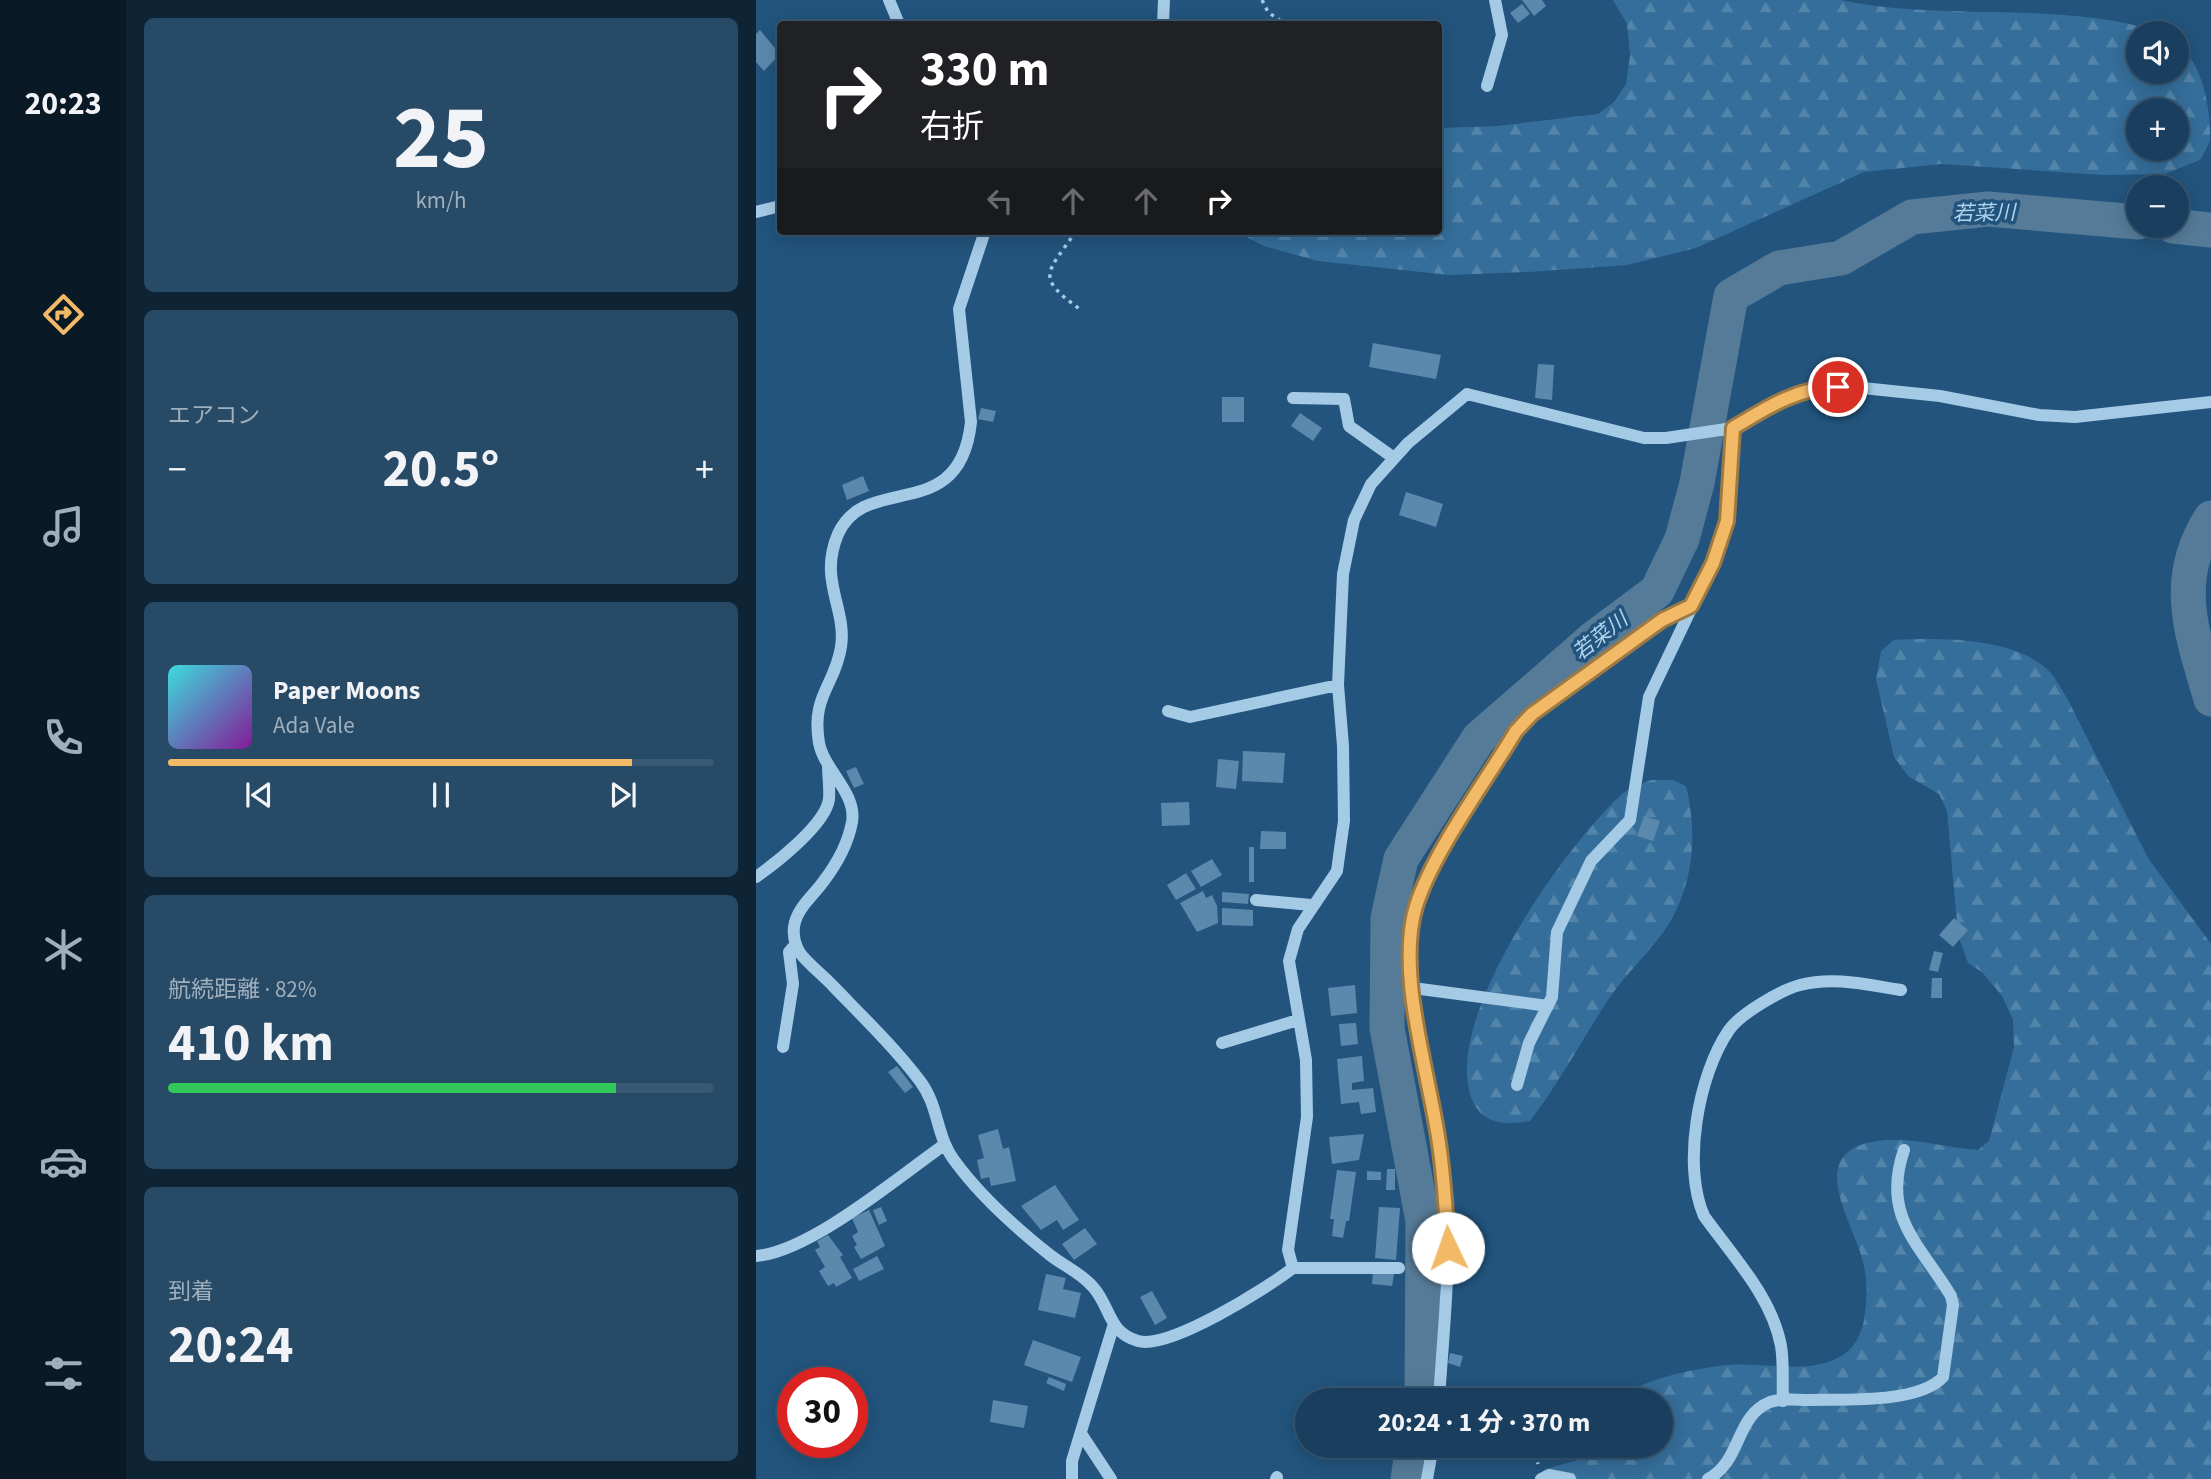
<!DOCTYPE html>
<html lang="ja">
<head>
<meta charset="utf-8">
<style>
  body { margin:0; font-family:"Source Sans 3","Noto Sans JP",sans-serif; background:#274a67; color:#f1f3f6; height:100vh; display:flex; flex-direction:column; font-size:26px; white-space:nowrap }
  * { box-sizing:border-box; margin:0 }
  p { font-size:23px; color:#9fafbc }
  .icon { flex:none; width:38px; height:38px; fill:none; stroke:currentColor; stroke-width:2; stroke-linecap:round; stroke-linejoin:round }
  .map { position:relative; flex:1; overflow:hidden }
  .sheet { display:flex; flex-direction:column; gap:18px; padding:18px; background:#0e2334; width:630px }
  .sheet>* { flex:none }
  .top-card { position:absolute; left:21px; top:21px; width:665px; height:214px; border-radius:7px; box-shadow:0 4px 18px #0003,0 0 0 2px #385873; background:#202124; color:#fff; overflow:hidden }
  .buttons { position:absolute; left:1370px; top:21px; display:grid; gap:14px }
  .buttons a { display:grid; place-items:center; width:63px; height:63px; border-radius:50%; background:#1a3f5e; box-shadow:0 4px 18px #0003,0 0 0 2px #385873; font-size:35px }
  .speed { position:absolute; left:21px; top:1367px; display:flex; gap:14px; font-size:35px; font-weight:700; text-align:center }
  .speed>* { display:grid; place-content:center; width:91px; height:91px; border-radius:50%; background:#1a3f5e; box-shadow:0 4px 18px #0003,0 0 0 2px #385873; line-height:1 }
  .speed .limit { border:10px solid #d22; background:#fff; color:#111 }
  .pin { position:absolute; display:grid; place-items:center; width:60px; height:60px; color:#fff; margin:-30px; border:4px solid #fff; border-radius:50%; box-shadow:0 2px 7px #0007 }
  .me { position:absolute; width:77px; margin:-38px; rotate:357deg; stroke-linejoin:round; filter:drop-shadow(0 0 5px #0008) }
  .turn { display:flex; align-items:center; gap:24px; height:147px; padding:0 28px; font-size:32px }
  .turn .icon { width:91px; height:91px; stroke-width:2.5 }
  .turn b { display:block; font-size:49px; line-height:60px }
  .lanes { display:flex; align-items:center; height:66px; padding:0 28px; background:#0003; justify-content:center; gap:35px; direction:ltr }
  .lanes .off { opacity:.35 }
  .big { font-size:52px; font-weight:700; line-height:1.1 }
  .sheet .card { flex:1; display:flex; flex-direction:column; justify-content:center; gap:10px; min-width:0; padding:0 24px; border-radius:10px; background:#274a67 }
  .sheet .dial { align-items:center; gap:0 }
  .dial b { font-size:91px; line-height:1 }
  .song { display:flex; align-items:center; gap:21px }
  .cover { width:84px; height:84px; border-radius:10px; background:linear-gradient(135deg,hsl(180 70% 55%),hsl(290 70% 35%)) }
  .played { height:7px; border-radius:4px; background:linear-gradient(90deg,#f2ba67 85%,#385873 85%) }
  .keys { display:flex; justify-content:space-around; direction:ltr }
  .heat { display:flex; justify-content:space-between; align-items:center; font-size:38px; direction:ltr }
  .charge { height:10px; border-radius:5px; background:linear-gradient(90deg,#34c759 82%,#385873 0) }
  .trip { position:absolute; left:539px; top:1388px; width:378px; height:70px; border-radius:35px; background:#1a3f5e; box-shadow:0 4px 18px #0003,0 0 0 2px #385873; font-weight:700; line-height:70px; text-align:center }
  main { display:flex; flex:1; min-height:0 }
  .menu { display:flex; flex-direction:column; width:126px; justify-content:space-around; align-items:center; background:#0a1926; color:#9fafbc }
  .menu .icon { width:49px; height:49px }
  .menu .active { color:#f2ba67 }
  .menu b { font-size:32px; color:#f1f3f6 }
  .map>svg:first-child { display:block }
  .forest { fill:url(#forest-firs); fill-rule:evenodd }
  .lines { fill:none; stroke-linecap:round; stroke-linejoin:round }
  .river { stroke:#567b98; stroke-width:35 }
  .building { fill:#5b89ae }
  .path { stroke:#a5cae6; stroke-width:3.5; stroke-dasharray:3.5 5; stroke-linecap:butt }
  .minor { stroke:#a5cae6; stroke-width:12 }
  .route-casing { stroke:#9d7943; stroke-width:18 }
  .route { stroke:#f2ba67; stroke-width:12 }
  .labels { text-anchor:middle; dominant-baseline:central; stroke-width:7; stroke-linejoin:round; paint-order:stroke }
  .water-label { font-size:21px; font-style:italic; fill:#b0d4ee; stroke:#22547d }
</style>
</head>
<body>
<main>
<nav class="menu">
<b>20:23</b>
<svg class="icon active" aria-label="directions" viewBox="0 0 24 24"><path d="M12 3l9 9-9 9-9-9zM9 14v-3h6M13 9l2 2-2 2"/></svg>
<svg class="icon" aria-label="music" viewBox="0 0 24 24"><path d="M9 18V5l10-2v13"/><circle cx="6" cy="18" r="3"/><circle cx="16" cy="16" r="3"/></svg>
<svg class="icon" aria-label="phone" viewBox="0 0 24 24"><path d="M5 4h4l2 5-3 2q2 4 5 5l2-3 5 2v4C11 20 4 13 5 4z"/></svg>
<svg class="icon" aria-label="climate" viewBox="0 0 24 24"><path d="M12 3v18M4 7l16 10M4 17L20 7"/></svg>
<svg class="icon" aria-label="car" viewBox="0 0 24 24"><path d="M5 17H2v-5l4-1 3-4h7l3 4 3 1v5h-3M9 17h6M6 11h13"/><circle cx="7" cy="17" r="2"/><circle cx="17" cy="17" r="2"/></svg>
<svg class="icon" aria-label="filters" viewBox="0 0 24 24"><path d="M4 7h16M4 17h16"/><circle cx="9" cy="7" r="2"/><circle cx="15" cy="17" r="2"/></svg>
</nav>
<section class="sheet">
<div class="card dial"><b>25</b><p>km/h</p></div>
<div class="card"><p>エアコン</p>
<div class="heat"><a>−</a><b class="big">20.5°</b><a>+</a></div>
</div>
<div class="card">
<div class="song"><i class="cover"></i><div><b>Paper Moons</b><p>Ada Vale</p></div></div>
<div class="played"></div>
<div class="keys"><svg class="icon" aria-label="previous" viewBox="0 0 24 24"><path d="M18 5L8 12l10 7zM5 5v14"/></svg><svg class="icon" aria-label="pause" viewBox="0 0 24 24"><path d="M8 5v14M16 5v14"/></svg><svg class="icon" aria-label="next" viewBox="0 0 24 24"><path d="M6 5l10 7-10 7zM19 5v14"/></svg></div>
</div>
<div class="card"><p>航続距離 · 82%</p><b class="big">410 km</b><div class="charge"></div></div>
<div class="card"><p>到着</p><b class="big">20:24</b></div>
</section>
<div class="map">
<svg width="1455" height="1479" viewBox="0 0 1455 1479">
  <defs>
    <pattern id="forest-firs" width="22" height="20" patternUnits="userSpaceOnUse" patternTransform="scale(1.75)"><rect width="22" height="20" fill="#356e9a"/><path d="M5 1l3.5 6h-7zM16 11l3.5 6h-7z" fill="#5384a9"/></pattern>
  </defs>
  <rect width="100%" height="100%" fill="#22547d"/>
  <path class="forest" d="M 857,0 L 1085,0 C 1186,22 1313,0 1406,33 L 1382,33 L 1382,72 L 1421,72 L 1421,44 C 1447,62 1455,110 1454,140 C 1452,147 1447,154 1444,160 L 1409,174 L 1347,175 L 1186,164 L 1108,172 L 940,248 L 871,265 L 773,272 L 693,275 L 562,261 L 508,246 L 479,231 L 682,231 L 683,128 L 741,126 L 842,114 L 858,102 L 870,84 L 874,55 L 871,24 ZM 1382,110 L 1421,110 L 1421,149 L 1382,149 Z
    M 1138,640 C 1183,638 1248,637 1286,665 C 1298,674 1305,688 1312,700 L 1392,858 L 1455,944 L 1455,1479 L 779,1479 L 789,1469 L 841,1455 L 844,1446 L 905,1446 L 905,1400 L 856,1400 C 890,1379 933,1369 972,1365 C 1009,1362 1060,1377 1091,1352 C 1100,1345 1106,1331 1108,1320 C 1111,1300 1112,1282 1107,1262 C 1098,1222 1046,1152 1121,1141 C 1154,1136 1189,1148 1222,1150 L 1233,1141 L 1258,1047 L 1257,1020 L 1246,996 L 1226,972 L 1212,963 L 1202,935 L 1191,811 L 1183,794 L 1152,776 L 1138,757 L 1120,679 L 1125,651 Z
    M 895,780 L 917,780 L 930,786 C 943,837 937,895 903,938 C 886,959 867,978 852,1000 C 826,1040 803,1083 774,1121 C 747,1126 723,1124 714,1094 C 690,1014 808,847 866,794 C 874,788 886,784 895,780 Z"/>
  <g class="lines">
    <path class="river" d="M 1417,226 L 1455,230
      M 1455,518 C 1415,580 1436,634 1455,699
      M 666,1400 L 667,1221 L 631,1028 L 632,918 L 645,859 L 723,738 L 838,638 L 901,591 L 926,539 L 941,483 L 975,296 L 1023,268 L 1085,258 L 1156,217 L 1232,209 L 1382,222
      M 652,1479 L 657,1446"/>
  </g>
  <path class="building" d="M 766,0 L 786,0 L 790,6 L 778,16 Z
    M 766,4 L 774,14 L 762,23 L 754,13 Z
    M 4,30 L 24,54 L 8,71 L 0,62 L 0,34 Z
    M 617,343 L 685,355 L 680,379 L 613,367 Z
    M 782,364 L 798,365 L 796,400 L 779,398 Z
    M 466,397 L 488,397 L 488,422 L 466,422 Z
    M 225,408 L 240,411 L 237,422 L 222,419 Z
    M 544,413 L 566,428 L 557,441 L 535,426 Z
    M 107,476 L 113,491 L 91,500 L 86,485 Z
    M 650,492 L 687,504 L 680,527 L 643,515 Z
    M 487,751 L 529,753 L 527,783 L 486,781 Z
    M 462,759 L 483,761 L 480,789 L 460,787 Z
    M 100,767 L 108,784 L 98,788 L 90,771 Z
    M 433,802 L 434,825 L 406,826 L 405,803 Z
    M 888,816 L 904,821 L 897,841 L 881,836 Z
    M 505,831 L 530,832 L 530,849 L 504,849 Z
    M 493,847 L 498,847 L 498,882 L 493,882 Z
    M 456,859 L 466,875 L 445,887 L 435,871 Z
    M 430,873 L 440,889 L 420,900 L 411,885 Z
    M 447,891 L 450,898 L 456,895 L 461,906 L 462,923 L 441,932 L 424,903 Z
    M 466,892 L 493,894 L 492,904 L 466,902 Z
    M 466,908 L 497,910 L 497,926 L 466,925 Z
    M 1198,918 L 1212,930 L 1197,947 L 1183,935 Z
    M 1178,951 L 1187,953 L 1182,972 L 1173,970 Z
    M 1176,978 L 1186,978 L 1186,998 L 1175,998 Z
    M 599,985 L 601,1013 L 575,1016 L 572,988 Z
    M 600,1023 L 602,1044 L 585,1046 L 583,1024 Z
    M 606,1056 L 608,1081 L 596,1083 L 596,1090 L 617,1088 L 620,1112 L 605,1114 L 603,1102 L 585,1104 L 581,1059 Z
    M 141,1066 L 157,1087 L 149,1093 L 132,1072 Z
    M 242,1129 L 247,1149 L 253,1147 L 260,1181 L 235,1186 L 233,1177 L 225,1179 L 221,1160 L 228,1158 L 222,1135 Z
    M 608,1134 L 603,1160 L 576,1164 L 573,1137 Z
    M 631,1169 L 639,1169 L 639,1190 L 630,1190 Z
    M 581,1170 L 600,1172 L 593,1221 L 590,1221 L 587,1238 L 576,1236 L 578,1219 L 574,1219 Z
    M 611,1171 L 625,1172 L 625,1180 L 611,1180 Z
    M 299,1185 L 323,1220 L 307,1230 L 301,1220 L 285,1230 L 265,1206 Z
    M 125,1207 L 131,1221 L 123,1225 L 117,1210 Z
    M 623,1207 L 644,1208 L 640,1260 L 619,1258 Z
    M 113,1210 L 129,1246 L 105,1259 L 98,1247 L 101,1245 L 96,1236 L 102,1232 L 96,1218 Z
    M 329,1228 L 341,1244 L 318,1260 L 306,1244 Z
    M 72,1235 L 87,1255 L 84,1257 L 96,1278 L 80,1287 L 78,1283 L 72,1286 L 63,1271 L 69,1267 L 59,1250 L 64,1247 L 61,1241 Z
    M 121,1256 L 128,1269 L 103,1281 L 97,1269 Z
    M 617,1272 L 638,1274 L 636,1286 L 616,1284 Z
    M 290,1274 L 310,1278 L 307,1289 L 325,1293 L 319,1318 L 282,1310 Z
    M 396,1291 L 411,1318 L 399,1325 L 384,1297 Z
    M 277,1340 L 325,1357 L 316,1382 L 268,1365 Z
    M 694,1353 L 707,1356 L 704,1367 L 692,1363 Z
    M 293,1377 L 310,1384 L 308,1391 L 290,1383 Z
    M 839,1387 L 855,1393 L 853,1400 L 834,1400 Z
    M 237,1400 L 272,1406 L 268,1428 L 234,1422 Z
    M 815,1446 L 832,1446 L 829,1451 Z"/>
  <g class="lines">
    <path class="path" d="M 506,0 L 512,12 L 529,24
      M 320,231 C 291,274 278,276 325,310
      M 777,1446 L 782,1464"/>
    <path class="minor" d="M 133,0 L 143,24
      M 407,24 L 408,0
      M 731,86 L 746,35 L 739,0
      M 0,212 L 24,206
      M 229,231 L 203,309 L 215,422 C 204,527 110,471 82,534 C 62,581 91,608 85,647 C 79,686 55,695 63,743 C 68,770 101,793 96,822 C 92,844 80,865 67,882 C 57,896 40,909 38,927 C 37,936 39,945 44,953 C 53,965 67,975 77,986 C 107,1017 138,1047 164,1081 C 183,1106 180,1136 198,1160 C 224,1196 260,1228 294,1255 C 308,1266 325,1273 337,1287 C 355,1307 352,1333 382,1341 C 413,1350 511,1288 537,1268 L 532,1250 L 551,1117 L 550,1060 L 533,961 L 542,929 L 581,871 L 584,849 L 588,821 L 587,746 L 582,685 L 587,574 L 598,520 L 615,484 L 652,443 L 711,394 L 888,438 L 910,438 L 977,428 L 1016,404 L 1067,387 L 1097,387 L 1184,396 L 1283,415 L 1319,417 L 1455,402
      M 537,398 L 588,399 L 593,426 L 638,458
      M 412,711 L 434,717 L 582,685
      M 0,877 C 20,863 70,824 73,799 C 74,788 72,776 72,766
      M 500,900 L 555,905
      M 657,988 L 792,1006
      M 466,1043 L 542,1020
      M 27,1047 L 37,984 L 33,952 L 40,944
      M 761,1085 L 773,1043 L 796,997 L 801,932 L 835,861 L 874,820 L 893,697 L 957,563 L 971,521 L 977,428
      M 0,1256 C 54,1252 142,1177 188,1145
      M 537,1268 L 643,1268
      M 683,1400 C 687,1332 696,1262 689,1194 C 682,1116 637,977 661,906 C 679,848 729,783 760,731 L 776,714 L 906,620 L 935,606
      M 1027,1401 C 1026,1383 1028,1363 1025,1346 C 1016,1297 976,1255 948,1216 C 926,1166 942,1075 973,1030 C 984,1014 1025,990 1044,985 C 1078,976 1112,985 1145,990
      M 326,1435 L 355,1479
      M 316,1479 L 316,1461 L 357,1327
      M 520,1479 L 521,1477
      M 671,1479 L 677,1446
      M 785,1479 L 793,1475 L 814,1479
      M 952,1479 C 986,1461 979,1416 1014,1402 C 1025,1398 1040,1400 1052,1400 C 1087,1399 1162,1404 1187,1377 L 1197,1305 L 1195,1296 C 1164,1244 1125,1217 1148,1150"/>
  </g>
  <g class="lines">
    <g class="route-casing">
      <path id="route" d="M 692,1248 C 690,1210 688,1173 682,1137 C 672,1070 640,971 660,906 C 677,852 730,781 760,731 L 776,714 L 906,620 L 935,606 L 957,563 L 971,521 L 977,428 C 1010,408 1042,387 1082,387"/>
    </g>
    <use href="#route" class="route"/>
  </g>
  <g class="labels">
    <g class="water-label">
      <text transform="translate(1228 213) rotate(-1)">若菜川</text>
      <text transform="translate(844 636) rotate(-38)">若菜川</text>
    </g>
  </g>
</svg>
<div class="buttons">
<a><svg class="icon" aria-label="sound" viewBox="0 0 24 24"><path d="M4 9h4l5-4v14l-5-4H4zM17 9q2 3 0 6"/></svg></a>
<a>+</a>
<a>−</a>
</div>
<div class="speed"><div class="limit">30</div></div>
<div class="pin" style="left:1082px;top:387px;background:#d93025"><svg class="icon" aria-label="arrive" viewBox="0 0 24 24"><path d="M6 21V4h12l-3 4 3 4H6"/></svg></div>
<svg class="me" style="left:692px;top:1248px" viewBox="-20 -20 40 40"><circle r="19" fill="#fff"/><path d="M0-13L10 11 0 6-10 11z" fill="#f2ba67"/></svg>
<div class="trip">20:24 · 1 分 · 370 m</div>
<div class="top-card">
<div class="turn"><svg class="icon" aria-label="right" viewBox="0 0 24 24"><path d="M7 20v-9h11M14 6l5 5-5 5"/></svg><div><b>330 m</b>右折</div></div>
<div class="lanes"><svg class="icon off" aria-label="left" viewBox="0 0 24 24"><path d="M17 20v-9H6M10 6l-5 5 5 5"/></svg><svg class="icon off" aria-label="ahead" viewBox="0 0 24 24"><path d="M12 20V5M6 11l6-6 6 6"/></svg><svg class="icon off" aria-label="ahead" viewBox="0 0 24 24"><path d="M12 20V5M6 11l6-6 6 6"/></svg><svg class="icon" aria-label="right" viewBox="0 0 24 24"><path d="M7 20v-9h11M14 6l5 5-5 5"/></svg></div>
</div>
</div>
</main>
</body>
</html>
